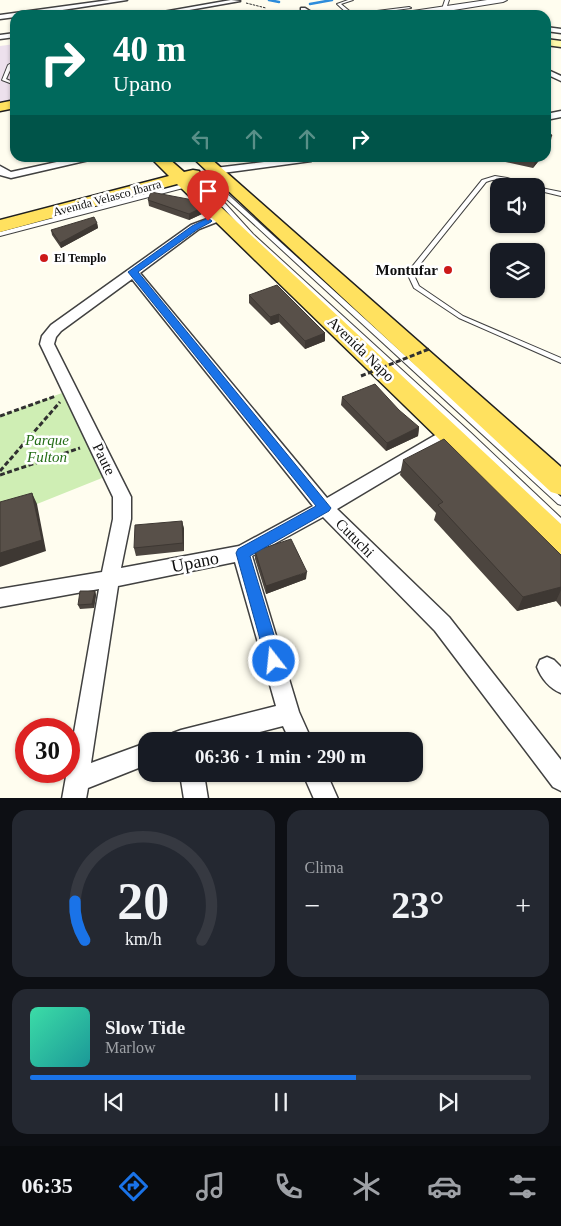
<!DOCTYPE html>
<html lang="es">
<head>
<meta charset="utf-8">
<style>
  body { margin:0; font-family:"Times New Roman",serif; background:#242831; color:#f1f3f6; height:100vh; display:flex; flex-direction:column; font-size:19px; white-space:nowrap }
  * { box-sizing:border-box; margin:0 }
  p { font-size:16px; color:#9ea1a6 }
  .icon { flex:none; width:28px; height:28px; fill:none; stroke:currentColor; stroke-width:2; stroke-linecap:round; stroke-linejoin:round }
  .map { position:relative; height:798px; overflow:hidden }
  .side { display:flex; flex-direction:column; gap:12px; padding:12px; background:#0d0f14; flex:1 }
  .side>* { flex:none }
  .hud { position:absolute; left:10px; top:10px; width:541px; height:152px; border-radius:15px; box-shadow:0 1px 4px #0004; background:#00695c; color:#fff; overflow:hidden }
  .controls { position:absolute; left:490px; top:178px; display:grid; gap:10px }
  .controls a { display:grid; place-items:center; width:55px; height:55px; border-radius:10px; background:#171b24; box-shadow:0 1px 4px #0004; font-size:25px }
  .speed { position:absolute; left:15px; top:718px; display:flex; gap:10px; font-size:25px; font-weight:700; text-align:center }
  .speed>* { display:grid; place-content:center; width:65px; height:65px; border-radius:50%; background:#171b24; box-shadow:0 1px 4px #0004; line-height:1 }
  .speed .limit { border:8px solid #d22; background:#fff; color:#111 }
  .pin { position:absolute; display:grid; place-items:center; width:42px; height:42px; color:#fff; margin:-51px -21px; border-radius:50% 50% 50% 0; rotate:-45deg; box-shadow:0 0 5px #0007 }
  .pin .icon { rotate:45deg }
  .me { position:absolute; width:55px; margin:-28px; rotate:344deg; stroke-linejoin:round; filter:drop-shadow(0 0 4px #0008) }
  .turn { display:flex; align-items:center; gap:18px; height:105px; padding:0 20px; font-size:22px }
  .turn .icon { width:65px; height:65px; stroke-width:2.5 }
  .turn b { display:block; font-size:35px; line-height:42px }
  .lanes { display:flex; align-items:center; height:48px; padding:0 20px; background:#0003; justify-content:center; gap:25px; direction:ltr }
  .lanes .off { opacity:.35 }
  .big { font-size:38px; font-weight:700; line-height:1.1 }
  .side .card { flex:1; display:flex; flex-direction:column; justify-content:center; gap:8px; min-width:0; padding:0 18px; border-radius:15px; background:#242831 }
  .side .dial { align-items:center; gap:0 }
  .dial svg { height:130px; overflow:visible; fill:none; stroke:#363941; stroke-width:7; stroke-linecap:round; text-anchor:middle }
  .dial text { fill:#f1f3f6; stroke:none }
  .song { display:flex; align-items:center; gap:15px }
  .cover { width:60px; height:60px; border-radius:8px; background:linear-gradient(135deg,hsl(160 70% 55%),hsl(180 70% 35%)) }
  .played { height:5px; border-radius:2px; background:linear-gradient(90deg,#1a73e8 65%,#363941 65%) }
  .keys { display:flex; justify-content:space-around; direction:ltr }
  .heat { display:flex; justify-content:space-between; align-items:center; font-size:28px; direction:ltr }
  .side .tiles { flex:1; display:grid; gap:12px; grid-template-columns:1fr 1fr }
  .card:last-child { grid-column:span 2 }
  .trip { position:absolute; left:138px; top:732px; width:285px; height:50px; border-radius:15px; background:#171b24; box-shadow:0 1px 4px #0004; font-weight:700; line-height:50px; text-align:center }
  .tab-bar { display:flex; height:80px; justify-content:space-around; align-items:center; background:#090b0e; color:#9ea1a6 }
  .tab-bar .icon { width:35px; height:35px }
  .tab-bar .on { color:#1a73e8 }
  .tab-bar b { font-size:22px; color:#f1f3f6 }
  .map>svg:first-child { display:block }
  .industrial { fill:#ede1ed }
  .green { fill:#cfeeb4 }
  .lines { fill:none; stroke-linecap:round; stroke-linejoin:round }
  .stream { stroke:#2d8cdb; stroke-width:2.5 }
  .service-casing { stroke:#414141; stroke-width:2 }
  .minor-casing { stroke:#414141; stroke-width:3 }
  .tertiary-casing { stroke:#414141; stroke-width:2 }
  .secondary-casing { stroke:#303030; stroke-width:3 }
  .primary-casing { stroke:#1f1f1f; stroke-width:3 }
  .path-far1 { stroke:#303030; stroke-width:1; stroke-dasharray:2.5 1; stroke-linecap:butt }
  .path { stroke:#303030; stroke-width:3; stroke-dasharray:5 2.5; stroke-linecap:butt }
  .service { fill:#fff; fill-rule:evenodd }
  .minor { fill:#fff; fill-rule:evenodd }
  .tertiary { fill:#fff; fill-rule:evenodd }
  .secondary { fill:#fffaaa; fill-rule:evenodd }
  .primary { fill:#ffe15f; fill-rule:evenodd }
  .path-bridge-far1 { stroke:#303030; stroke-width:2.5; stroke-dasharray:4 2; stroke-linecap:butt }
  .path-bridge { stroke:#303030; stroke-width:3; stroke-dasharray:5 2.5; stroke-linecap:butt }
  .wall { fill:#4c453f }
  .shaded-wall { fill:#3e3833 }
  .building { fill:#585049; stroke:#3e3833 }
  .route { fill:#1a73e8; stroke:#114b97 }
  .poi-dot { fill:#cc1918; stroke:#fff; stroke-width:2 }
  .labels { text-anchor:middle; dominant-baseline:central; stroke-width:5; stroke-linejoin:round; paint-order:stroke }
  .far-street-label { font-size:12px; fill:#0e0e0e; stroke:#fff }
  .far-poi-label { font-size:12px; font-weight:bold; fill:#0e0e0e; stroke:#fff; text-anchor:start }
  .poi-label { font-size:15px; font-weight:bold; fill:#0e0e0e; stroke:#fff; text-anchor:end }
  .street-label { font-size:15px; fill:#0e0e0e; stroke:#fff }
  .park-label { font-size:15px; font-style:italic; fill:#246d17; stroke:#fff }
  .near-street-label { font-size:18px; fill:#0e0e0e; stroke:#fff }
</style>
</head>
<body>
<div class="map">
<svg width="561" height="799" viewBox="0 0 561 799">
  <rect width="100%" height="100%" fill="#fffdef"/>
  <path class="industrial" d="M 15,44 L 15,100 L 0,103 L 0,46 Z"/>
  <path class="green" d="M 70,390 L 112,474 L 37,504 L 0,516 L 0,416 Z"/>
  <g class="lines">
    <path class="stream" d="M 269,0 L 279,2
      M 310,4 L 332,0"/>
    <g class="service-casing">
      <path id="service" d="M 348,0 L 353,0 L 341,4 L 353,14 L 409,7 L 411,8 L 359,15 L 349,15 L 337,4 Z
        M 445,0 L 449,0 L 446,9 L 444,10 L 442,9 Z
        M 281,11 L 282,13 L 276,15 L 271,15 Z
        M 15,61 L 15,64 L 12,66 L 6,79 L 15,83 L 15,85 L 2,80 L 8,65 Z
        M 495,176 L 507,178 L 534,186 C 517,187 502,175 486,182 L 413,273 L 419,286 L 463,316 L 561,358 L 561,363 L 459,318 L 414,288 L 407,273 L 482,180 Z
        M 187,183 L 204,184 L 223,190 L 561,497 L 561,505 L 558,504 L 219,192 L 204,188 L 187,187 L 0,236 L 0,232 Z
        M 536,187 L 561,192 L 561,196 L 536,190 Z
        M 204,196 L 222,200 L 253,234 L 470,432 L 561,518 L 561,528 L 558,527 L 464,436 L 249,236 L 218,202 L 202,199 L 201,198 Z"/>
    </g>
    <g class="minor-casing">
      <path id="minor" d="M 110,0 L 127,0 L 30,15 L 15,15 L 15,17 L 0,19 L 0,15 Z
        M 231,0 L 240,1 L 161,15 L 146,15 Z
        M 301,8 L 305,8 L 316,15 L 308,15 L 301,10 Z
        M 546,27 L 561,29 L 561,33 L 546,31 Z
        M 15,33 L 15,37 L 0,39 L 0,35 Z
        M 546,69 L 561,76 L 561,81 L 546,74 Z
        M 561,111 L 561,117 L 546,120 L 546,114 Z
        M 75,158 L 91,158 L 89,160 L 11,178 L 0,175 L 0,166 L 11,172 Z
        M 296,158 L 316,158 L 311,161 L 215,174 L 210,171 L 215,168 Z
        M 223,213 L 228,216 L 227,218 L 199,229 L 140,273 L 327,498 L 444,430 L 450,428 L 456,430 L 458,434 L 456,438 L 337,509 L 449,617 L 561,760 L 561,791 L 553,787 L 435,631 L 323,517 L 252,556 L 299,712 L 312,741 L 290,741 L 283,726 L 225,741 L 170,741 L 173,733 L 181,730 L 276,706 L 235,562 L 118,586 L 91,763 L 146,743 L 146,765 L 88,788 L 86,799 L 62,799 L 67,771 L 69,771 L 69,761 L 99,589 L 0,607 L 0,589 L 102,572 L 113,519 L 113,497 L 40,344 L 42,336 L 51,325 L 191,225 ZM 132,279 L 313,506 L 239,546 L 121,568 L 131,519 L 131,497 L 54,344 L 56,337 L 61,331 Z
        M 547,657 L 554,660 L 561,667 L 561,693 C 550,689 541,678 537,667 L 540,660 Z
        M 180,774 L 204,774 L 208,799 L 184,799 Z
        M 303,774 L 327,774 L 338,799 L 314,799 Z"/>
    </g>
    <g class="tertiary-casing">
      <path id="tertiary" d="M 487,0 L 507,0 L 503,2 L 423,15 L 402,15 L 406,12 Z"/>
    </g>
    <g class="secondary-casing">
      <path id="secondary" d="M 546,39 L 561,41 L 561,47 L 546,45 Z"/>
    </g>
    <g class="primary-casing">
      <path id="primary" d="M 15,100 L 15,108 L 0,111 L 0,103 Z
        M 151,158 L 168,158 L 184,172 L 193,170 L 199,171 L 201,175 L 199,179 L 192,180 L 561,524 L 561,556 L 550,552 L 441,441 L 177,184 L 0,232 L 0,220 L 169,176 Z
        M 193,158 L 210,158 L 561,467 L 561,495 L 551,492 Z"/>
    </g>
    <path class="path-far1" d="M 246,3 L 266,8"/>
    <path class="path" d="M 0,416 L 56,396
      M 0,471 L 60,402
      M 0,475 L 80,448"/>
    <use href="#service" class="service"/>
    <use href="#minor" class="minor"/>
    <use href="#tertiary" class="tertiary"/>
    <use href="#secondary" class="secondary"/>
    <use href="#primary" class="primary"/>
    <path class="path-bridge-far1" d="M 426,350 L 429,349"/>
    <path class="path-bridge" d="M 361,376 L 429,349"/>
  </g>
  <path class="wall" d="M 487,158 L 541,158 L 533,168 Z
    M 148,200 L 201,208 L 202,214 L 189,220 L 149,206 Z
    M 97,223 L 98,228 L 61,248 L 52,235 L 51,230 Z
    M 249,295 L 325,333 L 325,341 L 305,349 L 279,322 L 271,325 L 249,303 Z
    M 342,397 L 419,427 L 418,436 L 386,451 L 341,405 Z
    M 403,460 L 561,555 L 561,607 L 556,601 L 517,611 L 434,520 L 436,513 L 400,475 Z
    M 182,521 L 184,529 L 184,551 L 136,556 L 134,548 Z
    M 255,551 L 306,579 L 266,594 L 255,559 Z
    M 95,591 L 96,595 L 94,608 L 80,609 L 78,605 Z"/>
  <path class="shaded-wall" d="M 552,135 L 550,145 L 546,150 L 546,144 Z
    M 536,158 L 541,158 L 533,168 Z
    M 201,208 L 202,214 L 189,220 L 189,214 Z
    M 97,223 L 98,228 L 61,248 L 60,243 Z
    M 279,314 L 279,322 L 271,325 L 270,317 Z
    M 325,333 L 325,341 L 305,349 L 305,341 Z
    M 419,427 L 418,436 L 386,451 L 387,443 Z
    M 32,493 L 37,504 L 46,551 L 0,567 L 0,553 Z
    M 182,521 L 184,529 L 184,551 L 183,543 Z
    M 307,572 L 306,579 L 266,594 L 266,586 Z
    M 561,587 L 561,590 L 556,601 L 517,611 L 523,597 Z
    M 95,591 L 96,595 L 94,608 L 92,604 Z"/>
  <path class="building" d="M 546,133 L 552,135 L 546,144 Z
    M 151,192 L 193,200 L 201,208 L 189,214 L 148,200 Z
    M 94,217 L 97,223 L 60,243 L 51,230 Z
    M 277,285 L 325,333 L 305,341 L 279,314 L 270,317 L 249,295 Z
    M 375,384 L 399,410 L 419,427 L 387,443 L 342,397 Z
    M 444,439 L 561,555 L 561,587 L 523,597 L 438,505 L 443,502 L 403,460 Z
    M 32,493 L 42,540 L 0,553 L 0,502 Z
    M 182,521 L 183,543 L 134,548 L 135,525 Z
    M 291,539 L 307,572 L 266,586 L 255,551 Z
    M 80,591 L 95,591 L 92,604 L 78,605 Z"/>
  <path class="route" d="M 208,218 L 212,221 L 211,222 L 198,229 L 138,272 L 331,508 L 329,511 L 250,556 L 282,661 L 279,666 L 274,668 L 268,666 L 266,661 L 236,553 L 238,549 L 316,506 L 128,272 L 192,226 Z"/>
  <g class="poi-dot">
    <circle cx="44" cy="258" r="5"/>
    <circle cx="448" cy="270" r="5"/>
  </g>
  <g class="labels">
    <g class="far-street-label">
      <text transform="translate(107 198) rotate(-15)">Avenida Velasco Ibarra</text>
    </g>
    <g class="far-poi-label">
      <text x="54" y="258">El Templo</text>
    </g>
    <g class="poi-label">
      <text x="438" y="270">Montufar</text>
    </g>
    <g class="street-label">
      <text transform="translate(361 349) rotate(44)">Avenida Napo</text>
      <text transform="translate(104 459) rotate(64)">Paute</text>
      <text transform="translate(355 538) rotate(45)">Cutuchi</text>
    </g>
    <g class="park-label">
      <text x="47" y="440">Parque<tspan x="47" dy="17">Fulton</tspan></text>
    </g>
    <g class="near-street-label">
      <text transform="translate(195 562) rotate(-11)">Upano</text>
    </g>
  </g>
</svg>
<div class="controls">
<a><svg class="icon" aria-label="sound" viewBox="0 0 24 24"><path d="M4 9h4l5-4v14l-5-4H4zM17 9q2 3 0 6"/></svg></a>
<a><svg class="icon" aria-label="layers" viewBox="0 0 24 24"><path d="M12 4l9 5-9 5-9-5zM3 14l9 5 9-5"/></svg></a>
</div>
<div class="speed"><div class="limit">30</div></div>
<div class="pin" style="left:208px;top:221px;background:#d93025"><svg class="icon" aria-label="arrive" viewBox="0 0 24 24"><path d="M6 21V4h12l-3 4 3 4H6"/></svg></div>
<svg class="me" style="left:274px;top:661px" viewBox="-20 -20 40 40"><circle r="17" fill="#1a73e8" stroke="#fff" stroke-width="3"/><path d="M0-11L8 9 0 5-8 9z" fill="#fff"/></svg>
<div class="trip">06:36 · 1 min · 290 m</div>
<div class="hud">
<div class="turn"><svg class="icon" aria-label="right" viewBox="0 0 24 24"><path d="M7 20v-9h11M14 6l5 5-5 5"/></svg><div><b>40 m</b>Upano</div></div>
<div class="lanes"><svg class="icon off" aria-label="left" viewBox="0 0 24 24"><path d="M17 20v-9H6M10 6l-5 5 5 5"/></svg><svg class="icon off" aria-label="ahead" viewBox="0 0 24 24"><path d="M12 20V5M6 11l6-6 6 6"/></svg><svg class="icon off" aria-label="ahead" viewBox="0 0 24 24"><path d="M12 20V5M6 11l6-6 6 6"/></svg><svg class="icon" aria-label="right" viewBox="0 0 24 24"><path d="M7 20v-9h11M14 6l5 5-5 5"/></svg></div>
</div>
</div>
<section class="side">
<div class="tiles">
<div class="card dial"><svg viewBox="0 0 100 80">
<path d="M14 69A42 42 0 1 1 86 69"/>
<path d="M14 69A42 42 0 0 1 8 45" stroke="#1a73e8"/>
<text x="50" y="56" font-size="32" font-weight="700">20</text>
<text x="50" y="72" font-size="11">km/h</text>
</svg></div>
<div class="card"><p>Clima</p>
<div class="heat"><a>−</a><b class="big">23°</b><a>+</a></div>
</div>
<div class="card">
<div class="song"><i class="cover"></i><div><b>Slow Tide</b><p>Marlow</p></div></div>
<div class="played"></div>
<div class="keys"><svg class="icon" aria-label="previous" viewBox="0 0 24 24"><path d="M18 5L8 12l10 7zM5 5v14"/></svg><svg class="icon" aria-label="pause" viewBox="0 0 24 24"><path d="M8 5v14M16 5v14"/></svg><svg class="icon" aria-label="next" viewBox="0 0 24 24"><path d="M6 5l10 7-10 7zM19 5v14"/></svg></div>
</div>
</div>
</section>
<nav class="tab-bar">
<b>06:35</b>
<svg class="icon on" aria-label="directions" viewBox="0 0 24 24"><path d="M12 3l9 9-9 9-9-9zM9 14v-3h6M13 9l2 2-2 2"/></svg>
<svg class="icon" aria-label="music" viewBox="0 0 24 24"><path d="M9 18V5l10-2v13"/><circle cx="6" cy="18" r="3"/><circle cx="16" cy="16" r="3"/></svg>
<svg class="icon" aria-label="phone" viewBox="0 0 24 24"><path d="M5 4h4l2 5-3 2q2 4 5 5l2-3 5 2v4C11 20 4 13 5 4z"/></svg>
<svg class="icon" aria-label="climate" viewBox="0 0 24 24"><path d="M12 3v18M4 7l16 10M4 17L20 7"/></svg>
<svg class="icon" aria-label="car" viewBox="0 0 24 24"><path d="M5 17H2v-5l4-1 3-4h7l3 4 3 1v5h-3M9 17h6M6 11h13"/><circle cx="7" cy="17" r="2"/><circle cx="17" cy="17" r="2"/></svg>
<svg class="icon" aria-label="filters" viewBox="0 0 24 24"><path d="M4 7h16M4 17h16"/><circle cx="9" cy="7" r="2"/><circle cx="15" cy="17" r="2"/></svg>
</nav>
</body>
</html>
